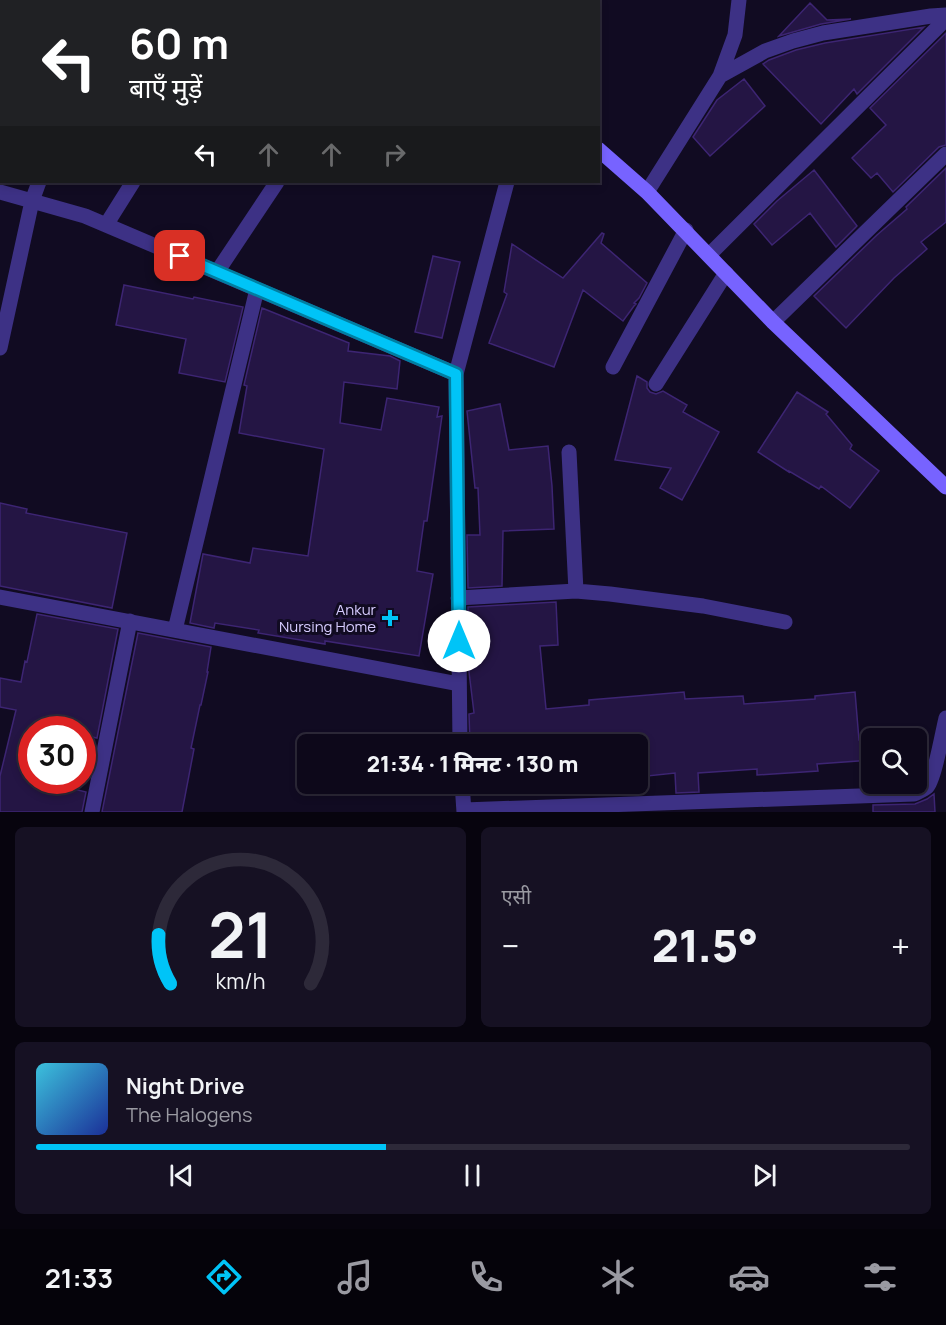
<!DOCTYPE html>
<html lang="hi">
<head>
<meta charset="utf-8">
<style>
  body { margin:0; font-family:Manrope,"Noto Sans Devanagari",sans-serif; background:#161123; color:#f1f3f6; height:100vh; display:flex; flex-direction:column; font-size:22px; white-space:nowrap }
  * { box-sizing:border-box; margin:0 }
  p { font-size:20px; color:#9a9aa2 }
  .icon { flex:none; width:33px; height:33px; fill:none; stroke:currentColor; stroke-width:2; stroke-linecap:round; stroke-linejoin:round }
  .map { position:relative; height:812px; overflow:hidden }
  .details { display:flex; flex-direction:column; gap:15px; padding:15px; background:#07040e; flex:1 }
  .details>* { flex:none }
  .banner { position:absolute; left:0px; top:0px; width:600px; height:183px; box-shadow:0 3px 9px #0003,0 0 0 2px #2d2939; background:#202124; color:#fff; overflow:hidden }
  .buttons { position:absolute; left:861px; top:728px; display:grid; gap:12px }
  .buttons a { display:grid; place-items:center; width:66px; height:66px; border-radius:9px; background:#0d081a; box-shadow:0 3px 9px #0003,0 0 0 2px #2d2939; font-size:30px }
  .speed { position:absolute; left:18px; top:716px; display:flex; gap:12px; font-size:30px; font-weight:700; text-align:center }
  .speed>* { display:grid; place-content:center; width:78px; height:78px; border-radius:50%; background:#0d081a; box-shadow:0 3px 9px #0003,0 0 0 2px #2d2939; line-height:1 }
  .speed .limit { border:9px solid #d22; background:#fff; color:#111 }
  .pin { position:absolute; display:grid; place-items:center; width:51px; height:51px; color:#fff; margin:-26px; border-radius:12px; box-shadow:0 3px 9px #0006 }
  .me { position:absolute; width:66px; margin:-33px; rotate:0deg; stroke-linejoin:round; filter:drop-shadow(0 0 4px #0008) }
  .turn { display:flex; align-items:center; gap:21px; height:126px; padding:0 30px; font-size:27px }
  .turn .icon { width:78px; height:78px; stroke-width:2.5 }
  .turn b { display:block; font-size:42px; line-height:51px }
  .lanes { display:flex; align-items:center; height:57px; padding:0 30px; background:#0003; justify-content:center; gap:30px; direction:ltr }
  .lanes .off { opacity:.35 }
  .big { font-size:45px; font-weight:800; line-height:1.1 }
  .details .card { flex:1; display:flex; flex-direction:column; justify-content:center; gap:9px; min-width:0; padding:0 21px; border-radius:9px; background:#161123 }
  .details .dial { align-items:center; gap:0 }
  .dial svg { height:156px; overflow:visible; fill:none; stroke:#2d2939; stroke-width:7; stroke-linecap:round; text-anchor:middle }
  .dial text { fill:#f1f3f6; stroke:none }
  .song { display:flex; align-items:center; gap:18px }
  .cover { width:72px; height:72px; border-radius:9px; background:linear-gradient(135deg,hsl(190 70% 55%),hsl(230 70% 35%)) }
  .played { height:6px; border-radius:3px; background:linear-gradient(90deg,#00c4f7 40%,#2d2939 40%) }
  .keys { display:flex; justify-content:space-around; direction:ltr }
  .heat { display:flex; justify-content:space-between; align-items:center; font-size:33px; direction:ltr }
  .details .tiles { flex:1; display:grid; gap:15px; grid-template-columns:1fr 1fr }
  .card:last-child { grid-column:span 2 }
  .trip { position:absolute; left:297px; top:734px; width:351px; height:60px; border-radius:9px; background:#0d081a; box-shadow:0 3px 9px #0003,0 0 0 2px #2d2939; font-weight:800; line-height:60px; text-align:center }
  .dock { display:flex; height:96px; justify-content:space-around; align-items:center; background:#05030a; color:#9a9aa2 }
  .dock .icon { width:42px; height:42px }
  .dock .active { color:#00c4f7 }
  .dock b { font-size:27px; color:#f1f3f6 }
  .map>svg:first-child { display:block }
  .building { fill:#241544; stroke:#3d2573; stroke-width:1.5 }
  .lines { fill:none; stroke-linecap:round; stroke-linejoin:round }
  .street { stroke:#3d3185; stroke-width:15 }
  .secondary { stroke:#7763ff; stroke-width:15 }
  .route-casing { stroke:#007fa1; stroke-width:15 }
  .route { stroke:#00c4f7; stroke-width:10 }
  .poi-dot { fill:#00c4f7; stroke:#110b22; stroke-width:2 }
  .labels { text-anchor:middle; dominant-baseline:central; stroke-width:6; stroke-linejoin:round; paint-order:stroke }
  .poi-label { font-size:15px; fill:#d7ccff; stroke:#110b22; text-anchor:end }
</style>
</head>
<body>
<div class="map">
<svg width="946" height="812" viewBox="0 0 946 812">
  <rect width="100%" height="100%" fill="#110b22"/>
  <path class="building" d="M 810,3 L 827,20 L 851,19 L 821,24 L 779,36 Z
    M 924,27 L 857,94 L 854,89 L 821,124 L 763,64 L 769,60 L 796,50 L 825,43 Z
    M 946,33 L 946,145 L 939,147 L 893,192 L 877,173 L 871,178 L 852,158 L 886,125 L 870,108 Z
    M 744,79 L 765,106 L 710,156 L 693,137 L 717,100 Z
    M 946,168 L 946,222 L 921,242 L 927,249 L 894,278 L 846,328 L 814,296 L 877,235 L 907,209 L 906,207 Z
    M 814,170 L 857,226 L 836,247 L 810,213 L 772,245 L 754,224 L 777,201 Z
    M 602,233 L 604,234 L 601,243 L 647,283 L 639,298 L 634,303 L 636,304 L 634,306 L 623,321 L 583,290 L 554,367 L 489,343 L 507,294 L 504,292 L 512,244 L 563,278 Z
    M 433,256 L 460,262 L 442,338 L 415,332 Z
    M 124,285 L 193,299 L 194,297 L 243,307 L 225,382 L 179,373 L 186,339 L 116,325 Z
    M 262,308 L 349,343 L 348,351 L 390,356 L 400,361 L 397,389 L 344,382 L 340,423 L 381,430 L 387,398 L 439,407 L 437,417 L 442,416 L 427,521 L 424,521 L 417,571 L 433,574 L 419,656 L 325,641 L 325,644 L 258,633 L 259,630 L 215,623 L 214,628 L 190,623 L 203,554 L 250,563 L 253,548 L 308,556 L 324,449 L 239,433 L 247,386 L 244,385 Z
    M 637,376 L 647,382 L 647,388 L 650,392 L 656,394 L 663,391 L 687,405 L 683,412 L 719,432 L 682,500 L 660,488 L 671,468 L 615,460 Z
    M 797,392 L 828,412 L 826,414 L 852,445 L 850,449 L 879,471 L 850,508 L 821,486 L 819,489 L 789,471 L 789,472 L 758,452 Z
    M 500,404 L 509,450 L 548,446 L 552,486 L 554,529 L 503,531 L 502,586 L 468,588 L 467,535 L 480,535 L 478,488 L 475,488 L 467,411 Z
    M 0,503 L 27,509 L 26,513 L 127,533 L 112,608 L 0,586 Z
    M 556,602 L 558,645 L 540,646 L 546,709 L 589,705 L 589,700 L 684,692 L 685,699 L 743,696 L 744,704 L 815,699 L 815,696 L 855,692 L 859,740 L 872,739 L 872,760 L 817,764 L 818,771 L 757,775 L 757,769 L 698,773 L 699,792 L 676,793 L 675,773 L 638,777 L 638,744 L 470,744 L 469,714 L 474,713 L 469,672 L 468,607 Z
    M 37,614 L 118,629 L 97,738 L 82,735 L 82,729 L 32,729 L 32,780 L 38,780 L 86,792 L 82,812 L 0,812 L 0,776 L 16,710 L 0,707 L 0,678 L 21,682 L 25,661 L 27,662 Z
    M 138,633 L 211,647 L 207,672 L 208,672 L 201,705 L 200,705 L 191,748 L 194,749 L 182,812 L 102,812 Z
    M 473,783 L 577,783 L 577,784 L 555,786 L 555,788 L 531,786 L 473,795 Z
    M 871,783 L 915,783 L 912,784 L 871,786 Z
    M 934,794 L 935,812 L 873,812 L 873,805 L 915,804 L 927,799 Z"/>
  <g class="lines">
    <path class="street" d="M 34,0 L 37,2
      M 195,0 L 197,2
      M 149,2 L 150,0
      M 408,2 L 412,0
      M 0,10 L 2,8
      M 720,76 L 765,51 L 793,41 L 823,33 L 931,16 L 946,15
      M 0,192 L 85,216 L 456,374
      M 647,192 L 720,76 L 735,35 L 739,0
      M 106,225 L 133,182
      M 709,255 L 946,19
      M 217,272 L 277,182
      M 773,322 L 946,154
      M 0,348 L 32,201 L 39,182
      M 613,367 L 686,230
      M 656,384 L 726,273
      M 569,452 L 576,591
      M 0,597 L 459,684
      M 458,598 L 576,591 L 610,594 L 703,606 L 785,622
      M 175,630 L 257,289
      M 460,744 L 456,374 L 507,182
      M 462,783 L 464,812
      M 464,810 L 914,794 C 918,792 924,790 927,787 C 934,781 943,730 946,718
      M 92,812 L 130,621"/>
    <path class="secondary" d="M 488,0 L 488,2
      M 598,149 L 647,192 L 773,322 L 946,487"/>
  </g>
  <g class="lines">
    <g class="route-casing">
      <path id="route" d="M 180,256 L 456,374 L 459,641"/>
    </g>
    <use href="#route" class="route"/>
  </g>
  <path class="poi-dot" d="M387 609h6v6h6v6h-6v6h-6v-6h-6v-6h6z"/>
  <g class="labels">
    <g class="poi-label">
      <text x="376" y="609">Ankur<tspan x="376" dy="17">Nursing Home</tspan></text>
    </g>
  </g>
</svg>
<div class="buttons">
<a><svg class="icon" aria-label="search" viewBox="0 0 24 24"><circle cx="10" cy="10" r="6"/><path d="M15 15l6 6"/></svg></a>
</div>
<div class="speed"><div class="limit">30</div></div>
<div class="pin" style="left:180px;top:256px;background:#d93025"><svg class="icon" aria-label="arrive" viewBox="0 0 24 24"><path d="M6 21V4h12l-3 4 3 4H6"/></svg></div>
<svg class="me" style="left:459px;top:641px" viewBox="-20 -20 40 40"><circle r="19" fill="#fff"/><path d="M0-13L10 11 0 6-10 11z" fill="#00c4f7"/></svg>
<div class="trip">21:34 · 1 मिनट · 130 m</div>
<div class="banner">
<div class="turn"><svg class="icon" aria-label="left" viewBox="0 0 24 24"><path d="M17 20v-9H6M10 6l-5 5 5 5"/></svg><div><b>60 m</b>बाएँ मुड़ें</div></div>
<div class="lanes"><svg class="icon" aria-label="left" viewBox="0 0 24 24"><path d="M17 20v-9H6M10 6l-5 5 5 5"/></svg><svg class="icon off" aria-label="ahead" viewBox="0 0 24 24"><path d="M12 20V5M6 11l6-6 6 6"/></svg><svg class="icon off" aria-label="ahead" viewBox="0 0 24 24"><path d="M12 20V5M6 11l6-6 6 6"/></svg><svg class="icon off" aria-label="right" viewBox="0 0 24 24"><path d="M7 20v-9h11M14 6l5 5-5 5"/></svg></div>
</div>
</div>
<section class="details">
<div class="tiles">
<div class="card dial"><svg viewBox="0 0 100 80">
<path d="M14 69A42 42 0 1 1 86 69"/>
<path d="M14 69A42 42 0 0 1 8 44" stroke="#00c4f7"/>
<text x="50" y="56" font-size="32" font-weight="700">21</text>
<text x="50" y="72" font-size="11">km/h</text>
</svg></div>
<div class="card"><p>एसी</p>
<div class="heat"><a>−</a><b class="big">21.5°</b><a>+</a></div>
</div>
<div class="card">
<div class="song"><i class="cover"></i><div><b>Night Drive</b><p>The Halogens</p></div></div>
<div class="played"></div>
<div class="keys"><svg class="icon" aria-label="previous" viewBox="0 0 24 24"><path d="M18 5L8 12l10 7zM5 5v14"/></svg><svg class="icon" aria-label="pause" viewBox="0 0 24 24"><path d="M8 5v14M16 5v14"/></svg><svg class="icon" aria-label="next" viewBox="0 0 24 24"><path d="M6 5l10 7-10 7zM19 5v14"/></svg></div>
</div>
</div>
</section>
<nav class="dock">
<b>21:33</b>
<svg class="icon active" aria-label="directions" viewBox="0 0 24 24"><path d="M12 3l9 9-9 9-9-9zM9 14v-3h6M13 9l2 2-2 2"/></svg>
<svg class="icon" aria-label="music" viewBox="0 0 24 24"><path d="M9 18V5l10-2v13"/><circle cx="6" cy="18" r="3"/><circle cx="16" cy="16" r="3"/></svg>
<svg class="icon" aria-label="phone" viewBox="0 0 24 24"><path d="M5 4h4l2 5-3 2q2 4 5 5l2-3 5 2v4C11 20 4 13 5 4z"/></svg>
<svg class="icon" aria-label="climate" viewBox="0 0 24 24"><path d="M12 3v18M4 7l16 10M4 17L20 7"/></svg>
<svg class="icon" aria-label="car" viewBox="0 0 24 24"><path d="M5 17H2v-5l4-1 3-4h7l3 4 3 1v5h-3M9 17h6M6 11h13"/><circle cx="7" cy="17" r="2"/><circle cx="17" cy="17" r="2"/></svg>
<svg class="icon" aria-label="filters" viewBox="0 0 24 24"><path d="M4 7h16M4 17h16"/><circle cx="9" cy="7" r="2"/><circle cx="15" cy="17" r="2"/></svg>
</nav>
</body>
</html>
